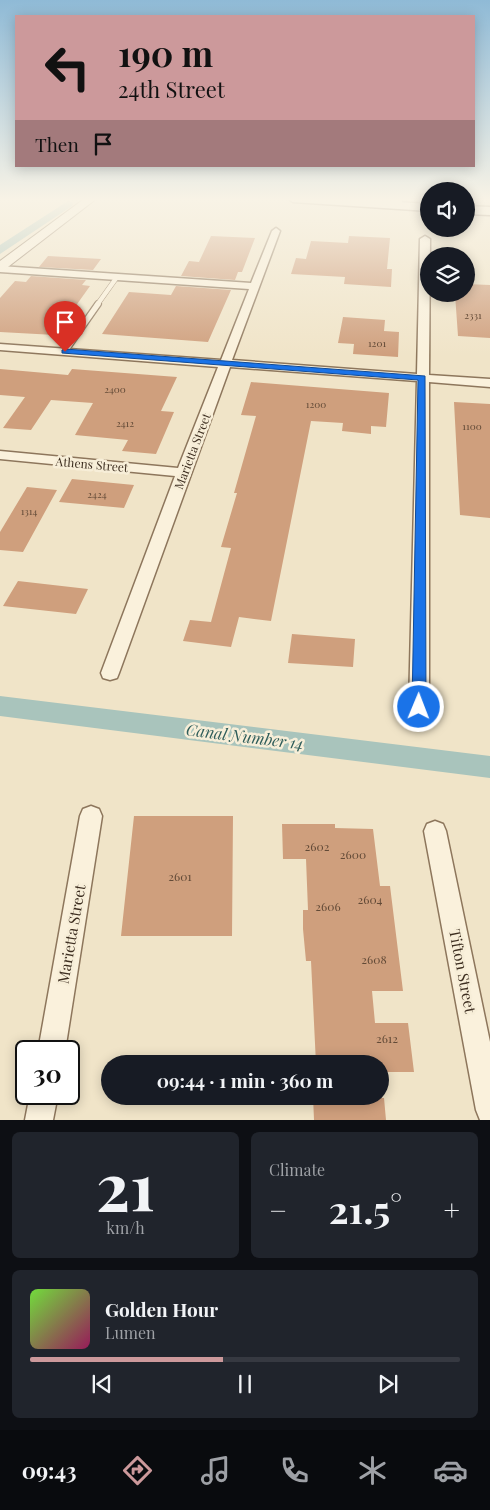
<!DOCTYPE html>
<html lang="en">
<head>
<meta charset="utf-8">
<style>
  body { margin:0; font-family:"Playfair Display",serif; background:#20242c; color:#f1f3f6; height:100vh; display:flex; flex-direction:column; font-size:19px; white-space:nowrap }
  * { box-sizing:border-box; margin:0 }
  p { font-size:16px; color:#9ea1a6 }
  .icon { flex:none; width:28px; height:28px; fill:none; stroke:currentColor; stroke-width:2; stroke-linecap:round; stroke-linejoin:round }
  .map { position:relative; height:1120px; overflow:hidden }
  .details { display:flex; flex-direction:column; gap:12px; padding:12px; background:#0d0f14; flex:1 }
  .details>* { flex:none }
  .banner { position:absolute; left:15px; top:15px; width:460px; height:152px; border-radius:0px; box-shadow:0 2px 12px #0003; background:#cc999b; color:#111; overflow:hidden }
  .buttons { position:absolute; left:420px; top:182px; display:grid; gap:10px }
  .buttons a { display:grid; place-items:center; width:55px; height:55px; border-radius:50%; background:#171b24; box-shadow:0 2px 12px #0003; font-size:25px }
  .speed { position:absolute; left:15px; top:1040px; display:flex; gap:10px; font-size:25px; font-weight:700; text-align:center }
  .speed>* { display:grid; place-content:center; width:65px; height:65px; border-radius:50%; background:#171b24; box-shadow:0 2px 12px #0003; line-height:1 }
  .speed .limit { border:2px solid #111; border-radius:8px; background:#fff; color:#111 }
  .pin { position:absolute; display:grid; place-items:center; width:42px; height:42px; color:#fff; margin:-51px -21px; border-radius:50% 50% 50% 0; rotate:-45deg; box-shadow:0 0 5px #0007 }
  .pin .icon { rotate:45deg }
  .me { position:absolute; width:55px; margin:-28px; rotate:1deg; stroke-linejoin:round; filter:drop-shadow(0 0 4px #0008) }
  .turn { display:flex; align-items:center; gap:18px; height:105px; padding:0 20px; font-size:22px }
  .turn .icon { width:65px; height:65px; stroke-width:2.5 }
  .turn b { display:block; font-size:35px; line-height:42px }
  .then { display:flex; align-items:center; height:48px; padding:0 20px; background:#0003; gap:10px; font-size:19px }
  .big { font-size:38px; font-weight:700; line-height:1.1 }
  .details .widget { flex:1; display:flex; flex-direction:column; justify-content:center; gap:8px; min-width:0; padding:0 18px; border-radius:8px; background:#20242c }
  .details .dial { align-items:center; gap:0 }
  .dial b { font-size:65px; line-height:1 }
  .song { display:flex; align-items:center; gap:15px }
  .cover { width:60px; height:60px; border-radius:8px; background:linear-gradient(135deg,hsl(100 70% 55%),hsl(330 70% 35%)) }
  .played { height:5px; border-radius:2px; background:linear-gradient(90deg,#cc999b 45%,#363941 45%) }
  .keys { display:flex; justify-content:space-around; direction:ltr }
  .heat { display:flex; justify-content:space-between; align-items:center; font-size:28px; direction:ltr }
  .details .tiles { flex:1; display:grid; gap:12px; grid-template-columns:1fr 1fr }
  .widget:last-child { grid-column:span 2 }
  .trip { position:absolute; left:101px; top:1055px; width:288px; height:50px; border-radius:25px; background:#171b24; box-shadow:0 2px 12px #0003; font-weight:700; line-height:50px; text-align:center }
  .menu { display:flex; height:80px; justify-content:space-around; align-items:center; background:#090b0e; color:#9ea1a6 }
  .menu .icon { width:35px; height:35px }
  .menu .on { color:#cc999b }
  .menu b { font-size:22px; color:#f1f3f6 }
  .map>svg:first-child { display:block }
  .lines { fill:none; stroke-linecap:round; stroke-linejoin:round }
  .canal { fill:#a9c4bc; fill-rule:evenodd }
  .building { fill:#cf9f7d }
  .service-far1-casing { stroke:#8d765c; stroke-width:5.5 }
  .service-casing { stroke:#8d765c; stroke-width:8 }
  .minor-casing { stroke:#8d765c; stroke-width:3 }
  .tertiary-casing { stroke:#8d765c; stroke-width:2 }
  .secondary-casing { stroke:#6f573f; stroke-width:3 }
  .service-far1 { stroke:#faf1dc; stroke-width:4.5 }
  .service { stroke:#faf1dc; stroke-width:5.5 }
  .minor { fill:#faf1dc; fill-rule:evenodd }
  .tertiary { fill:#faf1dc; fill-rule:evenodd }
  .secondary { fill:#faf1dc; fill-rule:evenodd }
  .route { fill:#1a73e8; stroke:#114b97 }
  .labels { text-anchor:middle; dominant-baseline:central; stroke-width:5; stroke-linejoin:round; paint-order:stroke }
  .number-label { font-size:10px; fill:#624a37 }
  .street-label { font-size:12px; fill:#3d2e20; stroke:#f7eed8 }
  .near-number-label { font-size:12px; fill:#624a37 }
  .near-street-label { font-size:15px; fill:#3d2e20; stroke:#f7eed8 }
  .near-water-label { font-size:16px; font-style:italic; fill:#2f5d5a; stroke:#f7eed8 }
</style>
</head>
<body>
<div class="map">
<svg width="490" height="1120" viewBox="0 0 490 1120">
  <rect width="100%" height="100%" fill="#f0e4c8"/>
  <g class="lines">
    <path class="canal" d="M 68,201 L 72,202 L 73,204 L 72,206 L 0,254 L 0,245 Z
      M 0,696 L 490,756 L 490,778 L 0,716 Z"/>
  </g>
  <path class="building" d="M 211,236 L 255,238 L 242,272 L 238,272 L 235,280 L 181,276 L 189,261 L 199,262 Z
    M 349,236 L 390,238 L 387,269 L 392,269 L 391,287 L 344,284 L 345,277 L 291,274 L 296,258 L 306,259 L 311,241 L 348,243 Z
    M 48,256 L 101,259 L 93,270 L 39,267 Z
    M 31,276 L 86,280 L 82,285 L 90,286 L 55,335 L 0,332 L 0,298 L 15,281 L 26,282 Z
    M 466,284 L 490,285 L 490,338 L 458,336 L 455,294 L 466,294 Z
    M 176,286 L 231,290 L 208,342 L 102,334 L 129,292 L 171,295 Z
    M 343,317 L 385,320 L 384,331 L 399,332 L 398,357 L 353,354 L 354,344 L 338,343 Z
    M 0,369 L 68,375 L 72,369 L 177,377 L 161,411 L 174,412 L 156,454 L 122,451 L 128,440 L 75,435 L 93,403 L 51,400 L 31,430 L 3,428 L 25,397 L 0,395 Z
    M 251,382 L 389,393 L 386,427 L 371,426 L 371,434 L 342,431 L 343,423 L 311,421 L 271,621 L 239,617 L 231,647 L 183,641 L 190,620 L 211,622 L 231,548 L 221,547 L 237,493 L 234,493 L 256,416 L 241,415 Z
    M 454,402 L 490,404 L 490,518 L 460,515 Z
    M 72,479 L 134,485 L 124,508 L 59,502 Z
    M 27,487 L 57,490 L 23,552 L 0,550 L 0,532 Z
    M 18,581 L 88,589 L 76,614 L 3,606 Z
    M 292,634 L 355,639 L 353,667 L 288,663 Z
    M 134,816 L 233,816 L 232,936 L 121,936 Z
    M 282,824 L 335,824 L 335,828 L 373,829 L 380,886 L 390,886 L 403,991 L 372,991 L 375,1023 L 408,1023 L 414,1072 L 380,1072 L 380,1064 L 316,1064 L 311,961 L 306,961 L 303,929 L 303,910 L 308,910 L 306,859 L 283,859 Z
    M 313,1096 L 384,1098 L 386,1120 L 314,1120 Z"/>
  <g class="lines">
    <g class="service-far1-casing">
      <path id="service-far1" d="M 363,199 L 400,201
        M 97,305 L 117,277"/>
    </g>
    <g class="service-casing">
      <path id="service" d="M 65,351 L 98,304"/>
    </g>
    <g class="minor-casing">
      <path id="minor" d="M 276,228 L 280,231 L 232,360 L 417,374 L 420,239 L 425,236 L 430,239 L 429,375 L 490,379 L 490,387 L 429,382 L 429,707 L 426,712 L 419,715 L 412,712 L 409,707 L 417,381 L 230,367 L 119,673 L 117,678 L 110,680 L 103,678 L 101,673 L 175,476 L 0,459 L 0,451 L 178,468 L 218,367 L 0,350 L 0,344 L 221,360 L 249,289 L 0,272 L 0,266 L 251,283 L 272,231 Z
        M 91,806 L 99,809 L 102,816 L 65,1051 L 38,1051 L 80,816 L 83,809 Z
        M 435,821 L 443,824 L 446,831 L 490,1042 L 490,1120 L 480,1120 L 476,1110 L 424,831 L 427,824 Z
        M 30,1094 L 58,1094 L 53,1120 L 25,1120 Z"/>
    </g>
    <g class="tertiary-casing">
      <path id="tertiary" d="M 84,199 L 96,199 L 4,270 L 0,271 L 0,261 Z"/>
    </g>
    <g class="secondary-casing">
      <path id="secondary" d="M 288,199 L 351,199 L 429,204 L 429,211 L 293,202 Z
        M 466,206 L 490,207 L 490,215 L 466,214 Z"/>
    </g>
    <use href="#service-far1" class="service-far1"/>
    <use href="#service" class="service"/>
    <use href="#minor" class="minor"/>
    <use href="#tertiary" class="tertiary"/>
    <use href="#secondary" class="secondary"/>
  </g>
  <linearGradient id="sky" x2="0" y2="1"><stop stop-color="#8fbad6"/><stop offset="0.56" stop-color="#f8f3e6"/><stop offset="1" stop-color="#f8f3e6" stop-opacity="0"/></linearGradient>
  <rect width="490" height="356" fill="url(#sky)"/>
  <path class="route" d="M 65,349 L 425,376 L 426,707 L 424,711 L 419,712 L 414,711 L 412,707 L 418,380 L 62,353 L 62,350 Z"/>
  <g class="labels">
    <g class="number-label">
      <text x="473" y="315">2331</text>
      <text x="377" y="343">1201</text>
      <text x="115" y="389">2400</text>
      <text x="316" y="404">1200</text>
      <text x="125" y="423">2412</text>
      <text x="472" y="426">1100</text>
      <text x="97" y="494">2424</text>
      <text x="29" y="511">1314</text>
    </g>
    <g class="street-label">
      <text transform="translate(192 451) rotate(-69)">Marietta Street</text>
      <text transform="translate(92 464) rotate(5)">Athens Street</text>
    </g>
    <g class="near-number-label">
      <text x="317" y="846">2602</text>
      <text x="353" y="854">2600</text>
      <text x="180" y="876">2601</text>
      <text x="370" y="899">2604</text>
      <text x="328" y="906">2606</text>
      <text x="374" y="959">2608</text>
      <text x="387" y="1038">2612</text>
    </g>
    <g class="near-street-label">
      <text transform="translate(71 934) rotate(-80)">Marietta Street</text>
      <text transform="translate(463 971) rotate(79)">Tifton Street</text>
    </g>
    <g class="near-water-label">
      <text transform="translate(245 736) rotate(7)">Canal Number 14</text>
    </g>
  </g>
</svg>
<div class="buttons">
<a><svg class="icon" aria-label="sound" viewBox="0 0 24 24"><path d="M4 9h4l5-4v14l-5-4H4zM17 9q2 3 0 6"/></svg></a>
<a><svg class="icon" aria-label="layers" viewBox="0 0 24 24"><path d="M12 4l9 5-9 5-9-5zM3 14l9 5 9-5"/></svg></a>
</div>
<div class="speed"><div class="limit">30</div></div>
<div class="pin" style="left:65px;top:352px;background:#d93025"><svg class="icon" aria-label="arrive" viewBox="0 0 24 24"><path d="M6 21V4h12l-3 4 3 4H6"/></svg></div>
<svg class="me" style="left:419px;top:707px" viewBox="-20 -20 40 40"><circle r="17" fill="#1a73e8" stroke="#fff" stroke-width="3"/><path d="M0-11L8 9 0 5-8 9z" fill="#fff"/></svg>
<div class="trip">09:44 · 1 min · 360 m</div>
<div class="banner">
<div class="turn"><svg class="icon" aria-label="left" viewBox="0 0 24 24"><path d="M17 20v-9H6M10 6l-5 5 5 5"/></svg><div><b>190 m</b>24th Street</div></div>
<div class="then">Then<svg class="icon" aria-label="arrive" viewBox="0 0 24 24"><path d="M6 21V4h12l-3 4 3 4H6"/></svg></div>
</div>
</div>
<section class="details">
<div class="tiles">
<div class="widget dial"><b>21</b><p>km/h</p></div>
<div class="widget"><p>Climate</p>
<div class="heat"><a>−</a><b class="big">21.5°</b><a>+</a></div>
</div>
<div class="widget">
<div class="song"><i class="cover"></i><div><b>Golden Hour</b><p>Lumen</p></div></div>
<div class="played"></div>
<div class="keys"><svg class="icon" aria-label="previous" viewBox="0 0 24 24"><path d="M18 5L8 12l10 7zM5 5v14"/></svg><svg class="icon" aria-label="pause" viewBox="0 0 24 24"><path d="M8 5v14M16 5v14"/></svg><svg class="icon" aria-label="next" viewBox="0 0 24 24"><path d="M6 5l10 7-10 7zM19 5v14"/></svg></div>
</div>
</div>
</section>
<nav class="menu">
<b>09:43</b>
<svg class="icon on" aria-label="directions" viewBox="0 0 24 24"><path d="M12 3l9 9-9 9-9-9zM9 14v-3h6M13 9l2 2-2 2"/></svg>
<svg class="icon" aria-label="music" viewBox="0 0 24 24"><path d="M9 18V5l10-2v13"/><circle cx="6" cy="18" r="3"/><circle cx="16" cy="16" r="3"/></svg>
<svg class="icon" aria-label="phone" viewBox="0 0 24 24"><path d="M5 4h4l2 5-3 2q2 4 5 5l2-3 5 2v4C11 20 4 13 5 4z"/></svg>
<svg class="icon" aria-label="climate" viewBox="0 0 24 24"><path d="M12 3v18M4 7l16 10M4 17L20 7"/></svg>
<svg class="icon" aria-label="car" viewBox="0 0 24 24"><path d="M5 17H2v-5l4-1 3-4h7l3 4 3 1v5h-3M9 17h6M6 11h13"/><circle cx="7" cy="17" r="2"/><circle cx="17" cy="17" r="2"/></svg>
</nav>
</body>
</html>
